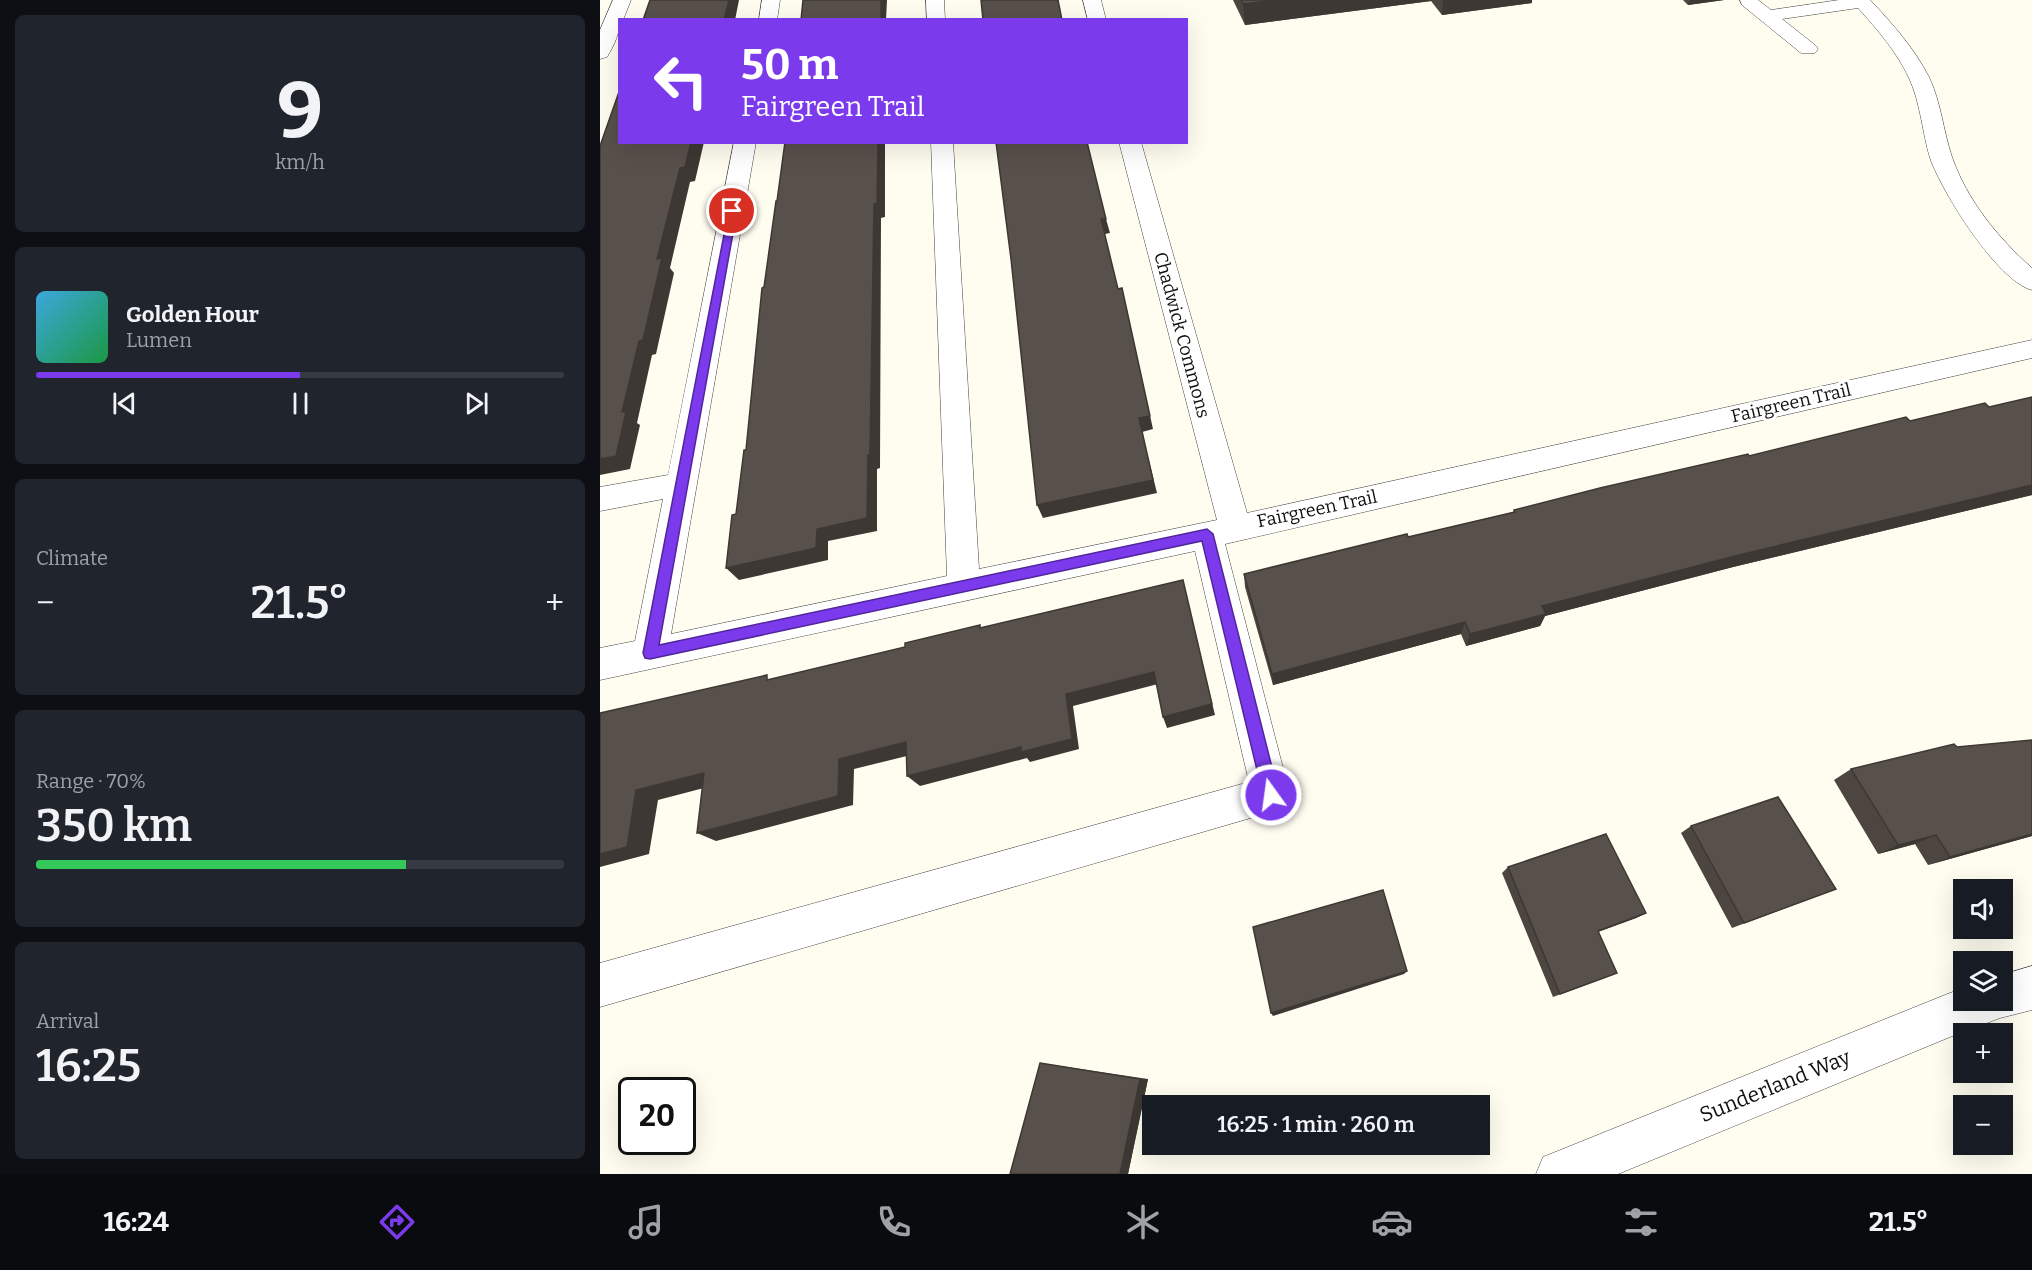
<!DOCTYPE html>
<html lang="en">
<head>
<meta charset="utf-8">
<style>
  body { margin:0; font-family:Bitter,serif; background:#20242c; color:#f1f3f6; height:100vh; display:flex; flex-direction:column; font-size:22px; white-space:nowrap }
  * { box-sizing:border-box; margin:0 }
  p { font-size:20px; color:#9ea1a6 }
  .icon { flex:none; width:33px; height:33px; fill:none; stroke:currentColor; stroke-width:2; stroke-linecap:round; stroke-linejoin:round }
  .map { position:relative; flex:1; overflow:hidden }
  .side { display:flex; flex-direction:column; gap:15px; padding:15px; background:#0d0f14; width:600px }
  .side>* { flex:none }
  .hud { position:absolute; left:18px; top:18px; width:570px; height:126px; border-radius:0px; box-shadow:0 6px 24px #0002; background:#7c3aed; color:#fff; overflow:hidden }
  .buttons { position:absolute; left:1353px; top:879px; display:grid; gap:12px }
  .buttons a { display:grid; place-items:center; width:60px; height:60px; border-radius:0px; background:#171b24; box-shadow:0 6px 24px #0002; font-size:30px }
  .speed { position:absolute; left:18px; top:1077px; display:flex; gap:12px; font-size:30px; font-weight:700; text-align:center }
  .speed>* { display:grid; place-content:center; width:78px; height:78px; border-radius:50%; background:#171b24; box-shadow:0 6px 24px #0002; line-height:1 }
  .speed .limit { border:3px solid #111; border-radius:9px; background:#fff; color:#111 }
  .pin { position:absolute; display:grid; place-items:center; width:51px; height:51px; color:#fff; margin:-26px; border:3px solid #fff; border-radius:50%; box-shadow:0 2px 6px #0007 }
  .me { position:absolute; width:66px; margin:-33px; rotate:346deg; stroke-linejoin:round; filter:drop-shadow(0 0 4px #0008) }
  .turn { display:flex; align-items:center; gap:21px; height:126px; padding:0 24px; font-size:27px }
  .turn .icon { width:78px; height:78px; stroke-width:2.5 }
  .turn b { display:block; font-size:42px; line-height:51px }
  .big { font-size:45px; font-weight:600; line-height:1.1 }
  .side .tile { flex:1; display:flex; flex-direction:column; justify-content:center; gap:9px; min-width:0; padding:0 21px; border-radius:9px; background:#20242c }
  .side .dial { align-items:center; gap:0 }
  .dial b { font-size:78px; line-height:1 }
  .song { display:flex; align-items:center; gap:18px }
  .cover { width:72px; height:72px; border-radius:9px; background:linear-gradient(135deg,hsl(200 70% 55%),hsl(140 70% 35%)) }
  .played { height:6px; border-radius:3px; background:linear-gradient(90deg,#7c3aed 50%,#363941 50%) }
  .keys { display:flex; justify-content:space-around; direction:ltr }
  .heat { display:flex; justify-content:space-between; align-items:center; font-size:33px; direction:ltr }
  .charge { height:9px; border-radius:4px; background:linear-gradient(90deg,#34c759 70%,#363941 0) }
  .trip { position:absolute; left:542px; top:1095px; width:348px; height:60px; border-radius:0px; background:#171b24; box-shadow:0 6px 24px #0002; font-weight:600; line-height:60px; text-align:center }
  .menu { display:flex; height:96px; justify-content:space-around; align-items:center; background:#090b0e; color:#9ea1a6 }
  .menu .icon { width:42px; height:42px }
  .menu .selected { color:#7c3aed }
  .menu b { font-size:27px; color:#f1f3f6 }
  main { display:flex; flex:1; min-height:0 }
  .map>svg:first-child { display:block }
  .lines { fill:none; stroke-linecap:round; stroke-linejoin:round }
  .minor-casing { stroke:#424242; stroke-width:1 }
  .minor { fill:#fff; fill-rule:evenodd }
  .wall { fill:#4c4540 }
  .shaded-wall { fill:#3e3834 }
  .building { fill:#58504b; stroke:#3e3834; stroke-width:1.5 }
  .route { fill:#7c3aed; stroke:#51269a; stroke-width:1.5 }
  .labels { text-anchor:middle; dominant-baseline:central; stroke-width:6; stroke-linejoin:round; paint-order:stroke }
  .street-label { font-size:18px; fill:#0f0f0f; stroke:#fff }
  .near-street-label { font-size:21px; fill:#0f0f0f; stroke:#fff }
</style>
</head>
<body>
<main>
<section class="side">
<div class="tile dial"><b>9</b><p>km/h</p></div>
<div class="tile">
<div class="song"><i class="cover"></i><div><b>Golden Hour</b><p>Lumen</p></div></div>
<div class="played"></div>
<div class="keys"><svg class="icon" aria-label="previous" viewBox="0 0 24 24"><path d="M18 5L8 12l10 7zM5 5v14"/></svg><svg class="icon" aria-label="pause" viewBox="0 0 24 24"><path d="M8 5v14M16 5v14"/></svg><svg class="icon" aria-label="next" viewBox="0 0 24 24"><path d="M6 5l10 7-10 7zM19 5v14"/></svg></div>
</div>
<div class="tile"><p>Climate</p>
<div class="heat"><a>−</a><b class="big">21.5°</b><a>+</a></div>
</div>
<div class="tile"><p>Range · 70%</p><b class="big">350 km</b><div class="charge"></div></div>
<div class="tile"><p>Arrival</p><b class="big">16:25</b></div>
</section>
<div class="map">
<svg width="1432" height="1174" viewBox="0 0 1432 1174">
  <rect width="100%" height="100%" fill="#fffdf0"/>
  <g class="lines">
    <g class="minor-casing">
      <path id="minor" d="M 13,0 L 31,0 L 23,20 L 20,20 C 20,32 14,46 7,57 L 0,59 L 0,30 Z
        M 162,0 L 180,0 L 177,20 L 159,20 Z
        M 326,0 L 344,0 L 345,20 L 327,20 Z
        M 483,0 L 501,0 L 506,20 L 488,20 Z
        M 1140,0 L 1158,0 L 1171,10 L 1239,0 L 1270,0 C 1292,23 1314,48 1329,77 C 1341,102 1343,130 1352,157 C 1367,200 1398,238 1432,268 L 1432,290 C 1397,281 1342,192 1330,158 C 1322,132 1321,104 1309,78 C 1297,52 1277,29 1258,8 L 1182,19 L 1215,45 L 1218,49 L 1215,53 L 1201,53 L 1142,5 Z
        M 134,142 L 156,142 L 71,634 L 347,576 L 331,142 L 353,142 L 379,569 L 617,520 L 519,142 L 541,142 L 647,513 L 1432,340 L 1432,358 L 625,544 L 690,795 L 685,808 L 0,1007 L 0,963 L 649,782 L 595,551 L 0,680 L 0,648 L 35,641 L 63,499 L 0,511 L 0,487 L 68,475 Z
        M 1432,966 L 1432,1010 L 1400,1018 L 1350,1037 L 1018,1174 L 936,1174 L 943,1157 L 1350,993 L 1364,988 L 1364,1000 L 1402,1000 L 1402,975 Z"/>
    </g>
    <use href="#minor" class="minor"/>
  </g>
  <path class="wall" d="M 633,0 L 932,0 L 932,3 L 842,15 L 831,1 L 645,25 Z
    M 1083,0 L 1124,0 L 1088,5 Z
    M 1432,397 L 1432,495 L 1133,567 L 945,616 L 940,626 L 866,646 L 861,634 L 673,685 L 645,587 L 644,574 L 808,537 L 913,512 L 914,510 L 1149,456 L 1310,421 L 1389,407 Z
    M 1251,769 L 1432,836 L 1328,865 L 1315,844 L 1278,854 L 1234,780 Z
    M 1091,826 L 1236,889 L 1132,928 L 1081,833 Z
    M 908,867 L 1046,913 L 1036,918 L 998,932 L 1017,973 L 953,997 L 902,873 Z
    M 440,1063 L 548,1079 L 528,1174 Z"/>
  <path class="shaded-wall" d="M 129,0 L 139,0 L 135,20 L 124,20 Z
    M 281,0 L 287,0 L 286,20 L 281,20 Z
    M 679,0 L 831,0 L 831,1 L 645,25 L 643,4 Z
    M 843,0 L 932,0 L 932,3 L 842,15 Z
    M 1090,0 L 1124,0 L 1088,5 Z
    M 91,142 L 104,142 L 95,181 L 90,182 L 70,268 L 74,273 L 56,354 L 52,355 L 37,423 L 40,425 L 30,469 L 0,475 L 0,459 L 22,412 L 57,259 L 80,168 Z
    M 278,142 L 285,142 L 285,217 L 281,218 L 280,468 L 277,469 L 277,531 L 228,541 L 228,560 L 139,580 L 126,568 L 217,529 L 268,455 L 274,204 Z
    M 501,219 L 506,219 L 510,233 L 505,234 Z
    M 522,288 L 553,429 L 542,432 L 557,493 L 443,518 L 437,505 L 539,418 Z
    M 1432,485 L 1432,495 L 1133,567 L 945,616 L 940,626 L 866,646 L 870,634 L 942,606 L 1143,554 Z
    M 586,594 L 615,715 L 567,728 L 563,717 Z
    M 865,622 L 861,634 L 673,685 L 672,674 Z
    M 554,672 L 558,684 L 473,706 L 479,749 L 430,762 L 427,758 L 320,786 L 307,776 L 421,747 L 466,694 Z
    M 306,742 L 319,753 L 254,769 L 253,805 L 116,841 L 97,833 L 239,759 Z
    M 104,773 L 123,783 L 58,800 L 49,854 L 0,867 L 0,854 L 36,790 Z
    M 1432,834 L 1432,836 L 1328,865 L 1350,857 Z
    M 1336,835 L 1315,844 L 1278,854 L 1298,845 Z
    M 1046,913 L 1036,918 L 989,935 L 998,931 Z
    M 807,971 L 804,974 L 673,1016 L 671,1013 Z
    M 540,1079 L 548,1079 L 528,1174 L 520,1174 Z"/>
  <path class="building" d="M 50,0 L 129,0 L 124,20 L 43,20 Z
    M 203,0 L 281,0 L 281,20 L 201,20 Z
    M 381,0 L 458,0 L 462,20 L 383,20 Z
    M 641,0 L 679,0 L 643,4 Z
    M 20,89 L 20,142 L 91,142 L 85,167 L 80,168 L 57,259 L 62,258 L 43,340 L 39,341 L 22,412 L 26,412 L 16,456 L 0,459 L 0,146 Z
    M 185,142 L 278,142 L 277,203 L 274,204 L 270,455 L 268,455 L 267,518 L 217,529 L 216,548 L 126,568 L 132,515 L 136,514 L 144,450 L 146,450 L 162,288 L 164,287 L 176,201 L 177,201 Z
    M 396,142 L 487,142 L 506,219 L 501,219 L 518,289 L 522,288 L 550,416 L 539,418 L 553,480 L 437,505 L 411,259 Z
    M 1432,397 L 1432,485 L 1143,554 L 942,606 L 946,614 L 870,634 L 865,622 L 672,674 L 644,574 L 807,534 L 808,537 L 915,512 L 914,510 L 1000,488 L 1148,454 L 1149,456 L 1306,417 L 1310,421 L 1385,403 L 1389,407 Z
    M 583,580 L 612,704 L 563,717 L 554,672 L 466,694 L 472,739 L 421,752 L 421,747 L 307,776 L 306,742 L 239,759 L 238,796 L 97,833 L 104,773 L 36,790 L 27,847 L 0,854 L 0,713 L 167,675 L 167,680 L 305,647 L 305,643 L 380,625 L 380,628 Z
    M 1432,740 L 1432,834 L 1350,857 L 1336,835 L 1298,845 L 1251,769 L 1354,744 L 1357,747 Z
    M 1178,797 L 1236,889 L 1144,923 L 1091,826 Z
    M 1006,834 L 1046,913 L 998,931 L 1017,973 L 960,994 L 908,867 Z
    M 783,890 L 807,971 L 671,1013 L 653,927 Z
    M 440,1063 L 540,1079 L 520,1174 L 410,1174 Z"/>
  <path class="route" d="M 129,209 L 137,211 L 59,645 L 607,529 L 613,534 L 679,795 L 677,800 L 671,803 L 665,800 L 663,795 L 602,541 L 50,659 L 45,658 L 43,653 Z"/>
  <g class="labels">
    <g class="street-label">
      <text transform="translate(582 335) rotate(75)">Chadwick Commons</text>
      <text transform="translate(1191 403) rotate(-13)">Fairgreen Trail</text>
      <text transform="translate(717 509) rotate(-12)">Fairgreen Trail</text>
    </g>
    <g class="near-street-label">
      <text transform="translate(1175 1086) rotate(-22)">Sunderland Way</text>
    </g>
  </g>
</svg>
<div class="buttons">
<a><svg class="icon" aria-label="sound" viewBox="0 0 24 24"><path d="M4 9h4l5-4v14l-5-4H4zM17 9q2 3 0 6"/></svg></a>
<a><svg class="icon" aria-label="layers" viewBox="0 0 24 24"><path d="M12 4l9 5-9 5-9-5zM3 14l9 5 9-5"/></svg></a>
<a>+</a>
<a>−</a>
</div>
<div class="speed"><div class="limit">20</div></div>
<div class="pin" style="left:132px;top:211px;background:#d93025"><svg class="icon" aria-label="arrive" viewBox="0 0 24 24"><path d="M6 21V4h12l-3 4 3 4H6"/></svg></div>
<svg class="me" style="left:671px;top:795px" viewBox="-20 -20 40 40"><circle r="17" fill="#7c3aed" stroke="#fff" stroke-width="3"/><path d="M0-11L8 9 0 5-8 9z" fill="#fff"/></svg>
<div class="trip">16:25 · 1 min · 260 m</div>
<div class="hud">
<div class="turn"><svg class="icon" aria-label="left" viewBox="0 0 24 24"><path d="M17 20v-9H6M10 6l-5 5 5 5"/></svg><div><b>50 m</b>Fairgreen Trail</div></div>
</div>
</div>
</main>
<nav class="menu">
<b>16:24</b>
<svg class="icon selected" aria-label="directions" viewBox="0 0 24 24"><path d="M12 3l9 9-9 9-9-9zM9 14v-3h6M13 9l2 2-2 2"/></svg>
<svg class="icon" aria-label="music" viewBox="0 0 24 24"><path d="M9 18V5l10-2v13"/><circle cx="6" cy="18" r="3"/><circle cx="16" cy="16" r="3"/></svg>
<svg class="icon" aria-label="phone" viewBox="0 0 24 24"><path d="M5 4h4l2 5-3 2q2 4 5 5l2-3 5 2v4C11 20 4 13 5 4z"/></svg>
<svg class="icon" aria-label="climate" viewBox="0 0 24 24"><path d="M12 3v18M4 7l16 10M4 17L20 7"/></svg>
<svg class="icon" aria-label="car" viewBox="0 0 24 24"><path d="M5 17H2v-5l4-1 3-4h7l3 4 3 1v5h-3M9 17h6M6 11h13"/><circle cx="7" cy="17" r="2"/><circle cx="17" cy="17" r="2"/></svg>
<svg class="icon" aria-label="filters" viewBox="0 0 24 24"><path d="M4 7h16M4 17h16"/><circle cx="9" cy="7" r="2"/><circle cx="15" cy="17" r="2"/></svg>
<b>21.5°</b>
</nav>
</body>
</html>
